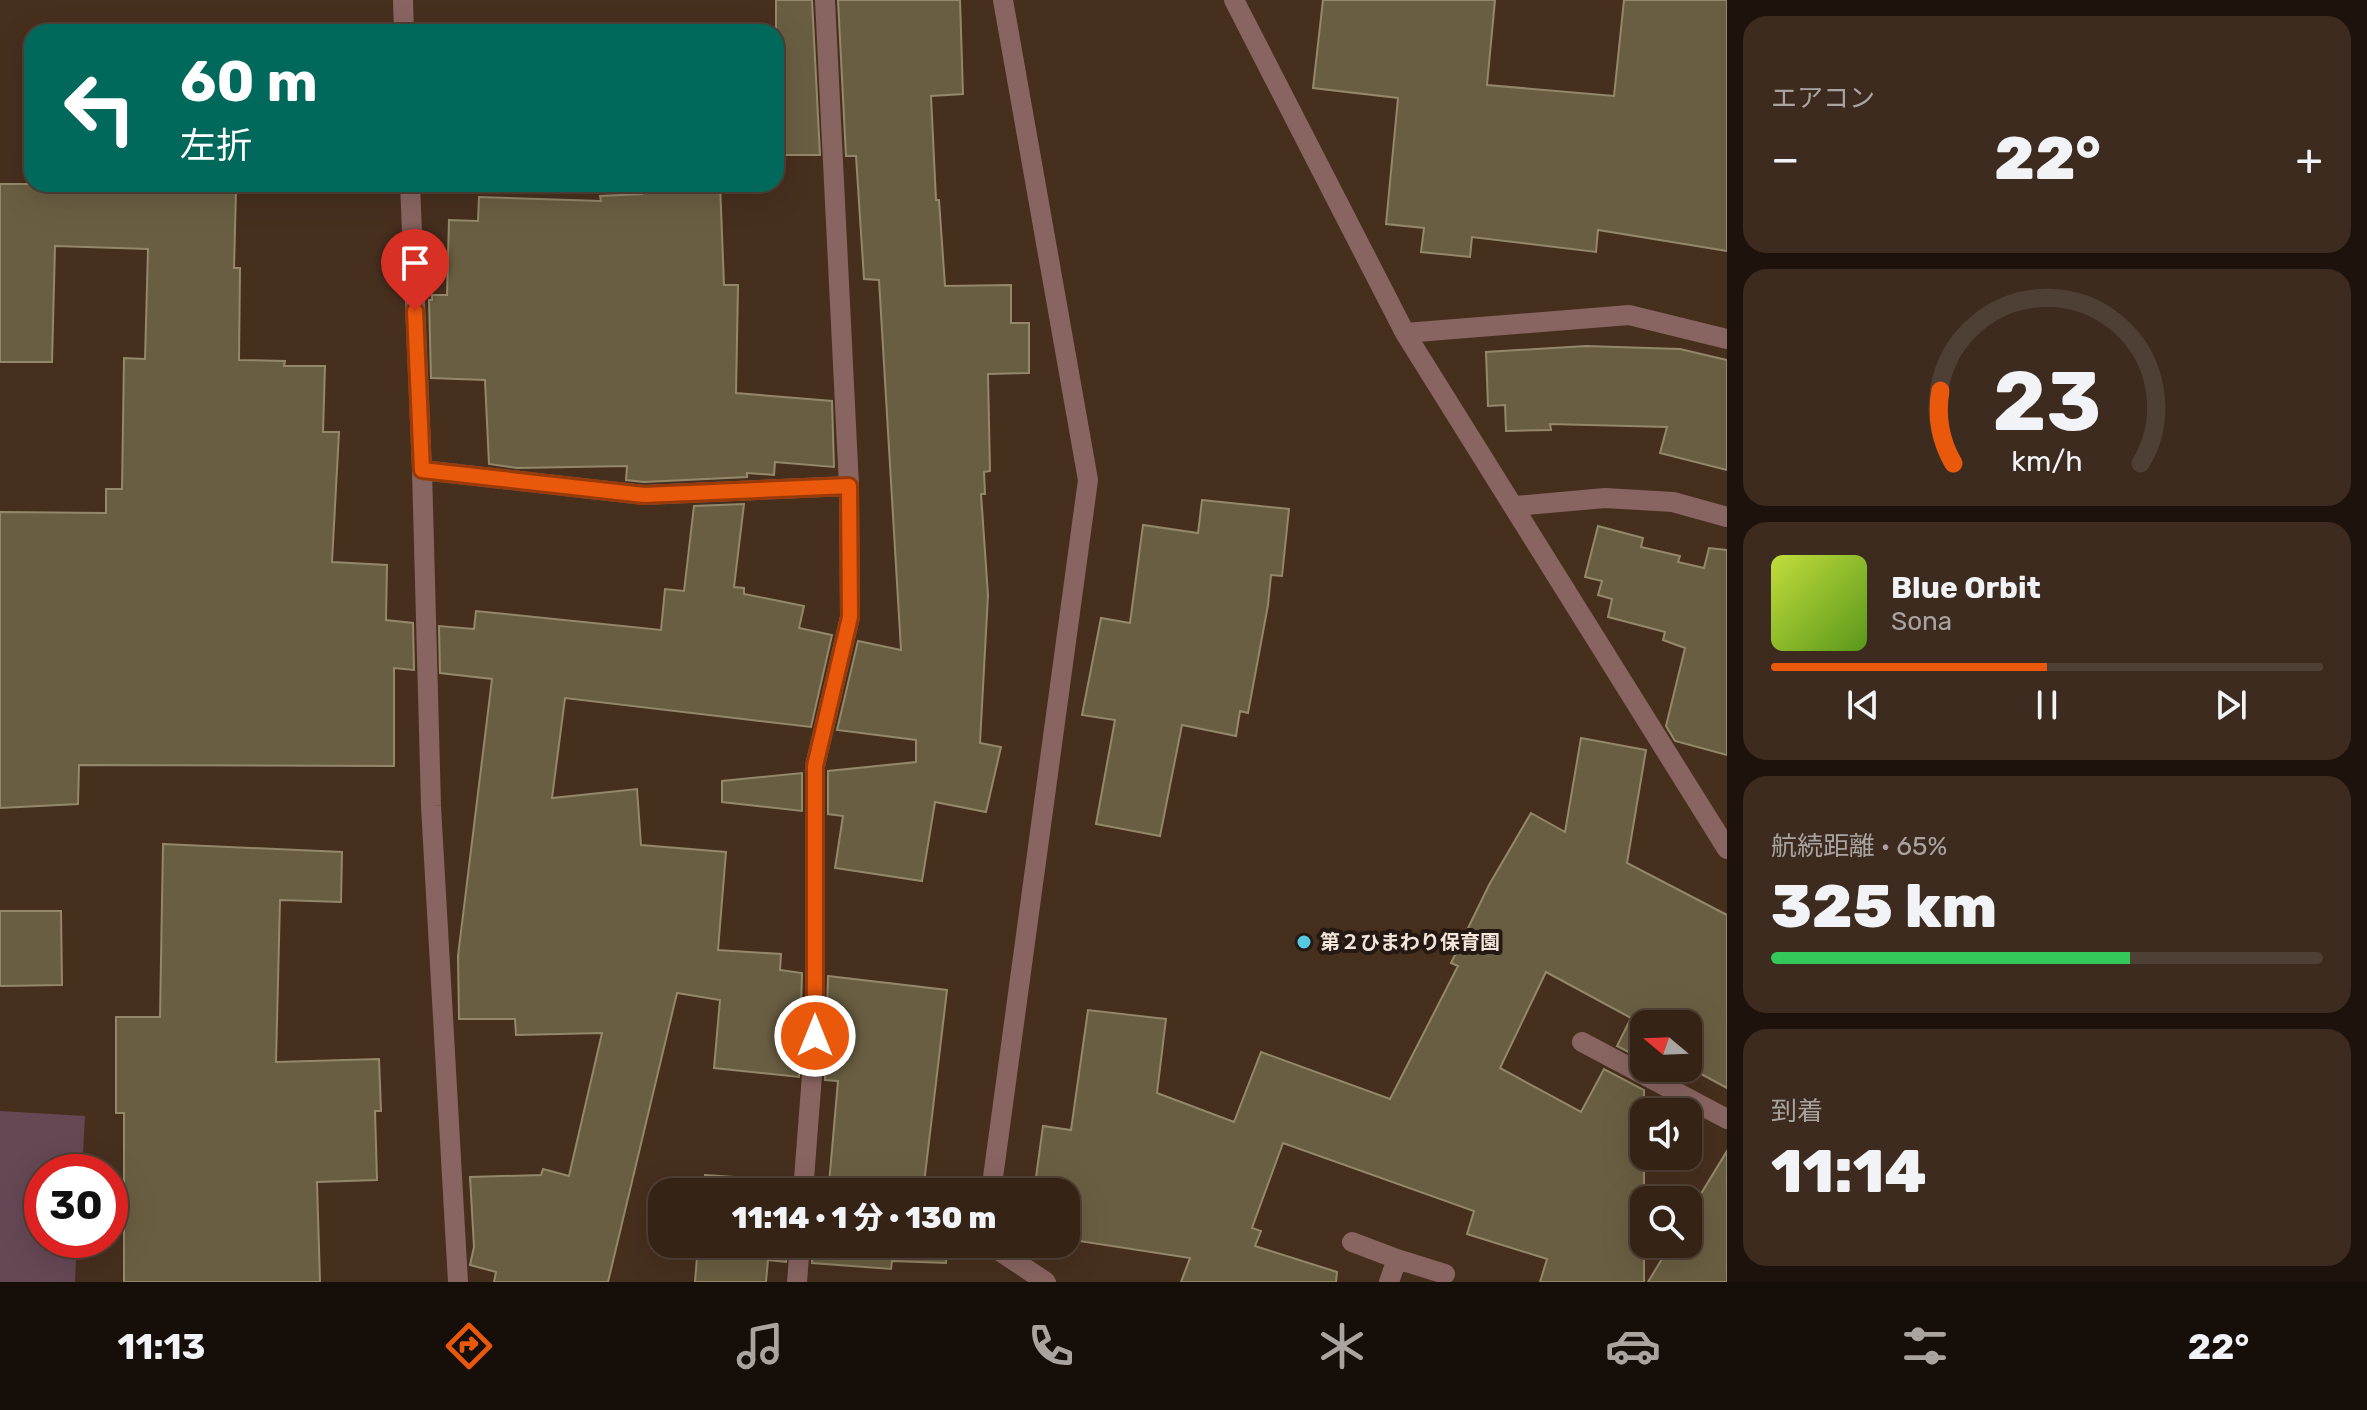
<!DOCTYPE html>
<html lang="ja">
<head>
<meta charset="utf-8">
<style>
  body { margin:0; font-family:Rubik,"Noto Sans JP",sans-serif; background:#3d2b1f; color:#f1f3f6; height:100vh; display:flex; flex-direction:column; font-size:30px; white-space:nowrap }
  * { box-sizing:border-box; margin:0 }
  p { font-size:26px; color:#aaa4a1 }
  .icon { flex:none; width:44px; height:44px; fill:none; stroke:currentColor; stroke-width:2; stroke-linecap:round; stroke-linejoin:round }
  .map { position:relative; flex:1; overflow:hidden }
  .sheet { display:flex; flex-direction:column; gap:16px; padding:16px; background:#1d130c; width:640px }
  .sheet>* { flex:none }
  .hud { position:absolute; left:24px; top:24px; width:760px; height:168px; border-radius:24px; box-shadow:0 8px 32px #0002,0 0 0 2px #4f4035; background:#00695c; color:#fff; overflow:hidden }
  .needle { width:52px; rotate:289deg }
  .fabs { position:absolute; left:1630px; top:1010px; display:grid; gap:16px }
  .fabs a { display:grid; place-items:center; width:72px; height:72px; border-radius:16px; background:#352316; box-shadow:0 8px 32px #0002,0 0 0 2px #4f4035; font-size:40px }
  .speed { position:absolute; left:24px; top:1154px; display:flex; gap:16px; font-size:40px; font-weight:700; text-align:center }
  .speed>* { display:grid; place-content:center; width:104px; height:104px; border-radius:50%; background:#352316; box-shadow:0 8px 32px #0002,0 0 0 2px #4f4035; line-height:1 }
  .speed .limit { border:12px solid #d22; background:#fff; color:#111 }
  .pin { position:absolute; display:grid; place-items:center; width:68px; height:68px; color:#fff; margin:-82px -34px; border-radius:50% 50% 50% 0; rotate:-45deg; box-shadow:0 0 8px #0007 }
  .pin .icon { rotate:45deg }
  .me { position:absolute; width:88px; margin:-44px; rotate:0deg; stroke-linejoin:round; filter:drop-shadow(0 0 6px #0008) }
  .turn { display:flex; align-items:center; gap:28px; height:168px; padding:0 24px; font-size:36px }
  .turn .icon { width:104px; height:104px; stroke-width:2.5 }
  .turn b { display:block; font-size:56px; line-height:68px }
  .big { font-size:60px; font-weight:800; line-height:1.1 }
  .sheet .card { flex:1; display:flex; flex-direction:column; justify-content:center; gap:12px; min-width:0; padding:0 28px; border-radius:24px; background:#3d2b1f }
  .sheet .dial { align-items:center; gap:0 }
  .dial svg { height:208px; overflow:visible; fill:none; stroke:#4f4035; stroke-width:7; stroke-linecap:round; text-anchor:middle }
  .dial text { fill:#f1f3f6; stroke:none }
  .song { display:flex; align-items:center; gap:24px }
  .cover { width:96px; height:96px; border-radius:12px; background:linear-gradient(135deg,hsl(70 70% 55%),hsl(90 70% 35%)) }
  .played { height:8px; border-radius:4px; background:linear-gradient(90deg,#ea580c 50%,#4f4035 50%) }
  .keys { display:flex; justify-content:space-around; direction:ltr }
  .heat { display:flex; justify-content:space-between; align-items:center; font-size:44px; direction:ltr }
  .charge { height:12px; border-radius:6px; background:linear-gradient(90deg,#34c759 65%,#4f4035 0) }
  .trip { position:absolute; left:648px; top:1178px; width:432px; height:80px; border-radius:24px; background:#352316; box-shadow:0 8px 32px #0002,0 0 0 2px #4f4035; font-weight:800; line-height:80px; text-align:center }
  .tab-bar { display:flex; height:128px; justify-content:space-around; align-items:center; background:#150e09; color:#aaa4a1 }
  .tab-bar .icon { width:56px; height:56px }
  .tab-bar .current { color:#ea580c }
  .tab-bar b { font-size:36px; color:#f1f3f6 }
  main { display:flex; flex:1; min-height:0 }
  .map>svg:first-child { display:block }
  .green { fill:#664855 }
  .building { fill:#6a5e42; stroke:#94886a; stroke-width:2 }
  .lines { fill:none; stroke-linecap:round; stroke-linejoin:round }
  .street { stroke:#896561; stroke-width:20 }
  .route-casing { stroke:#983908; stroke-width:20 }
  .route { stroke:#ea580c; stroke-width:14 }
  .poi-dot { fill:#58c9e3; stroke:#251a13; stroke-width:3 }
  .labels { text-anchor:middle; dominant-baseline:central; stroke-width:8; stroke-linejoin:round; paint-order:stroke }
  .poi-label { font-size:20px; font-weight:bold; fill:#f4e5da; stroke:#251a13; text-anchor:start }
</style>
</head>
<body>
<main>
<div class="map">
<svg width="1727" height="1282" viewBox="0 0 1727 1282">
  <rect width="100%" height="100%" fill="#472f1e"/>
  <path class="green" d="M 0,1111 L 85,1116 L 82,1172 L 42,1172 L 42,1240 L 77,1240 L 75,1282 L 0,1282 Z"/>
  <path class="building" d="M 776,0 L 812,0 L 820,155 L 776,155 Z
    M 838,0 L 960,0 L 963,94 L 931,96 L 936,200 L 939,200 L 945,286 L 1011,285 L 1011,323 L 1029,323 L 1029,373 L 988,374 L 990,471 L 984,472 L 985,494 L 981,494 L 988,595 L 980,743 L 1001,747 L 986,812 L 935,802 L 922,881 L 835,868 L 843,816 L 828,814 L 828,771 L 916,762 L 916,740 L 837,730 L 858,641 L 901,650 L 879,280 L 864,279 L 856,156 L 846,156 Z
    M 1323,0 L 1495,0 L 1487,85 L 1614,96 L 1624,0 L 1727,0 L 1727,251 L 1598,230 L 1596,252 L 1472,237 L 1470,257 L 1421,252 L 1424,228 L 1386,224 L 1398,98 L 1313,88 Z
    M 0,184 L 192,184 L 192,188 L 236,190 L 234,268 L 240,268 L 239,360 L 285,361 L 284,366 L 325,366 L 323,432 L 339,432 L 332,562 L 387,565 L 386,620 L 413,623 L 414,670 L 394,668 L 394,766 L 79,765 L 78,804 L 0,808 L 0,512 L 106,513 L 106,489 L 122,489 L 124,358 L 145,359 L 148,249 L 55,246 L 52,362 L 0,362 Z
    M 641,184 L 720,184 L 724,285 L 738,285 L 736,393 L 832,401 L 834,467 L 775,462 L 774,475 L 747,473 L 747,477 L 644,482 L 626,480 L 627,466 L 517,468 L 489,464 L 485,380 L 431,378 L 429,300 L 432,300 L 432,295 L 447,295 L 449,220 L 478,221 L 479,197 L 601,201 L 600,196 L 642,194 Z
    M 1586,346 L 1680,349 L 1727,360 L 1727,470 L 1660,453 L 1667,427 L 1550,424 L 1551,430 L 1506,431 L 1505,405 L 1488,406 L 1486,352 Z
    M 1202,500 L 1289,509 L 1282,576 L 1271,575 L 1268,605 L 1248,713 L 1240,711 L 1236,736 L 1182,725 L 1160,836 L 1096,824 L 1115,720 L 1082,715 L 1101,618 L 1130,623 L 1143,525 L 1198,533 Z
    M 744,504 L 734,587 L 744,588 L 744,594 L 804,606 L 799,628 L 832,635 L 811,727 L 565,698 L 552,798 L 637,789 L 641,845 L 726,852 L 718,950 L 781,954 L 780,970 L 802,973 L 799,1077 L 714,1068 L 720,1000 L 677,993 L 608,1282 L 494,1282 L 496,1272 L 470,1265 L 474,1247 L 470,1177 L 541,1175 L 543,1169 L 569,1176 L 602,1033 L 516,1035 L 515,1019 L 459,1019 L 458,956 L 492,679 L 440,673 L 439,626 L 474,629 L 476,611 L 661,630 L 665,589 L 684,591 L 694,506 Z
    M 1598,526 L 1643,538 L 1641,547 L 1680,556 L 1678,562 L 1704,568 L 1709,548 L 1727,550 L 1727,755 L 1675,741 L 1666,726 L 1685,648 L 1663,640 L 1665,632 L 1608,617 L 1612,599 L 1598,595 L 1602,581 L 1585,577 Z
    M 1581,738 L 1646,750 L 1627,863 L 1727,915 L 1727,1088 L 1688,1067 L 1688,1024 L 1644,1024 L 1644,1060 L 1617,1046 L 1631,1018 L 1546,972 L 1500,1068 L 1581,1112 L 1604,1069 L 1644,1090 L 1644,1282 L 1540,1282 L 1547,1259 L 1467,1234 L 1474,1211 L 1283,1143 L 1252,1228 L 1261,1231 L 1255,1246 L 1337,1272 L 1336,1282 L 1181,1282 L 1190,1258 L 1066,1239 L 1066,1192 L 1034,1192 L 1043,1126 L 1071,1130 L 1088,1010 L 1166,1019 L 1157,1093 L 1234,1122 L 1261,1052 L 1390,1099 L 1458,966 L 1451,963 L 1489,885 L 1531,813 L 1565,832 Z
    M 802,773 L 802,811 L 722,802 L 722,781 Z
    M 163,844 L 342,852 L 341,902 L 280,900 L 276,1062 L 379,1059 L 381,1111 L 375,1111 L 377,1180 L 317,1182 L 320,1282 L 124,1282 L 124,1113 L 116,1113 L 116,1017 L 160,1017 Z
    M 0,911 L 61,911 L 62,985 L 0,986 Z
    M 828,976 L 947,990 L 923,1192 L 816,1192 L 817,1183 L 829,1184 L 838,1081 L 825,1080 Z
    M 1727,1151 L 1727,1282 L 1648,1282 L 1671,1244 L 1688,1244 L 1688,1215 Z
    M 705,1175 L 791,1181 L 790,1192 L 703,1192 Z
    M 698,1244 L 787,1244 L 786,1262 L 768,1260 L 766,1282 L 695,1282 Z
    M 813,1244 L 947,1244 L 946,1263 L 892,1261 L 891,1269 L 812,1263 Z"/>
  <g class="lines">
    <path class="street" d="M 403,0 L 404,32
      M 1234,0 L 1405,333 L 1727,849
      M 410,184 L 422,470 L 431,806 L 458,1282
      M 1405,333 L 1629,315 L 1727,339
      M 422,470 L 644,495 L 849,486
      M 1515,506 L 1605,498 L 1673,502 L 1727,517
      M 1582,1042 L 1727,1119
      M 803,1192 L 815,1036 L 815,766 L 850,617 L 849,486 L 825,0
      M 991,1192 L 1088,480 L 1003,0
      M 1352,1242 L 1397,1259
      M 989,1244 L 1046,1282
      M 797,1282 L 800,1244
      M 1389,1282 L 1397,1259 L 1445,1274"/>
  </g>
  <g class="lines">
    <g class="route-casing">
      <path id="route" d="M 415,311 L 422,470 L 644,495 L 849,486 L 850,617 L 815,766 L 815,1036"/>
    </g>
    <use href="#route" class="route"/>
  </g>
  <circle class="poi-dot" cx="1304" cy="942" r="8"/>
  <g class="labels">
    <g class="poi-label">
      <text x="1320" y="942">第２ひまわり保育園</text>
    </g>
  </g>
</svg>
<div class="fabs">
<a><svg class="needle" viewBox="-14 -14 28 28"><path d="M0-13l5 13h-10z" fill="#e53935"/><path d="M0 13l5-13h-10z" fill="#aaa4a1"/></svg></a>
<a><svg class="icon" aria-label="sound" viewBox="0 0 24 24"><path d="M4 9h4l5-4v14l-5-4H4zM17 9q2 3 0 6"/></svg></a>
<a><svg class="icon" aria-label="search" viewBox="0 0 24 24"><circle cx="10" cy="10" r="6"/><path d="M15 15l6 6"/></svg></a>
</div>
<div class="speed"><div class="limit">30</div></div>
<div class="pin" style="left:415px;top:311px;background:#d93025"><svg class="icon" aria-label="arrive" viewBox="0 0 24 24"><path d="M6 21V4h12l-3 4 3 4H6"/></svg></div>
<svg class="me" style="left:815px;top:1036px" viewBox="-20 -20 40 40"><circle r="17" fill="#ea580c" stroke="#fff" stroke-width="3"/><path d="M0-11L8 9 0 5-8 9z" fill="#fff"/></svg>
<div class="trip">11:14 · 1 分 · 130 m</div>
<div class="hud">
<div class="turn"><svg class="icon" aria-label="left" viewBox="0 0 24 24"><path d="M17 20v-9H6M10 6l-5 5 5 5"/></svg><div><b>60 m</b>左折</div></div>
</div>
</div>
<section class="sheet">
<div class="card"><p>エアコン</p>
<div class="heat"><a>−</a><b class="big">22°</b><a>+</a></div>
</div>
<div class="card dial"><svg viewBox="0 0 100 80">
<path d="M14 69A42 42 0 1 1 86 69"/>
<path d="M14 69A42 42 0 0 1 9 41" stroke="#ea580c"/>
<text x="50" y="56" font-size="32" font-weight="700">23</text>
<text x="50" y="72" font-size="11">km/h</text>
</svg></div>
<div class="card">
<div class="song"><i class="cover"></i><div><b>Blue Orbit</b><p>Sona</p></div></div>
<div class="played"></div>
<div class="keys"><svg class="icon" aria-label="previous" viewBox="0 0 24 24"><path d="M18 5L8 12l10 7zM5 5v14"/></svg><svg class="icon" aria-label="pause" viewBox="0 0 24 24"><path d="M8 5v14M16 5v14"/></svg><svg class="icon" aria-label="next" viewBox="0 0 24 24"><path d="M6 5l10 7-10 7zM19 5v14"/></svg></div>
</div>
<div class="card"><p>航続距離 · 65%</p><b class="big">325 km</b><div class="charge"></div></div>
<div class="card"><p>到着</p><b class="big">11:14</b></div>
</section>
</main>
<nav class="tab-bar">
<b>11:13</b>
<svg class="icon current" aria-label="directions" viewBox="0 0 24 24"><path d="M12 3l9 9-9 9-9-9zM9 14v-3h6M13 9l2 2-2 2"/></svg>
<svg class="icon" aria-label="music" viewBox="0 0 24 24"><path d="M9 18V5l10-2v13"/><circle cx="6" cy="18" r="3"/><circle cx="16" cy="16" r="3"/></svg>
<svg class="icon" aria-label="phone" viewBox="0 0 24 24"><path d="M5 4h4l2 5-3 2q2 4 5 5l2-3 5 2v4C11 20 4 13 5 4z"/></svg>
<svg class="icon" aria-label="climate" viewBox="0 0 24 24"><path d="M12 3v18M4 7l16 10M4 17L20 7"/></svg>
<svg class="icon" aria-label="car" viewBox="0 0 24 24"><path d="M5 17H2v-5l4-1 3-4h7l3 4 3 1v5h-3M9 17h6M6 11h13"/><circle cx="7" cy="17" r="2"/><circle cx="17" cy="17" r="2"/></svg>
<svg class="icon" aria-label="filters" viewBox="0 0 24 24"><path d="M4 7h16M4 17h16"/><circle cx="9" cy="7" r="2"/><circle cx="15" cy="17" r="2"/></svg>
<b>22°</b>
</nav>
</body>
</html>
